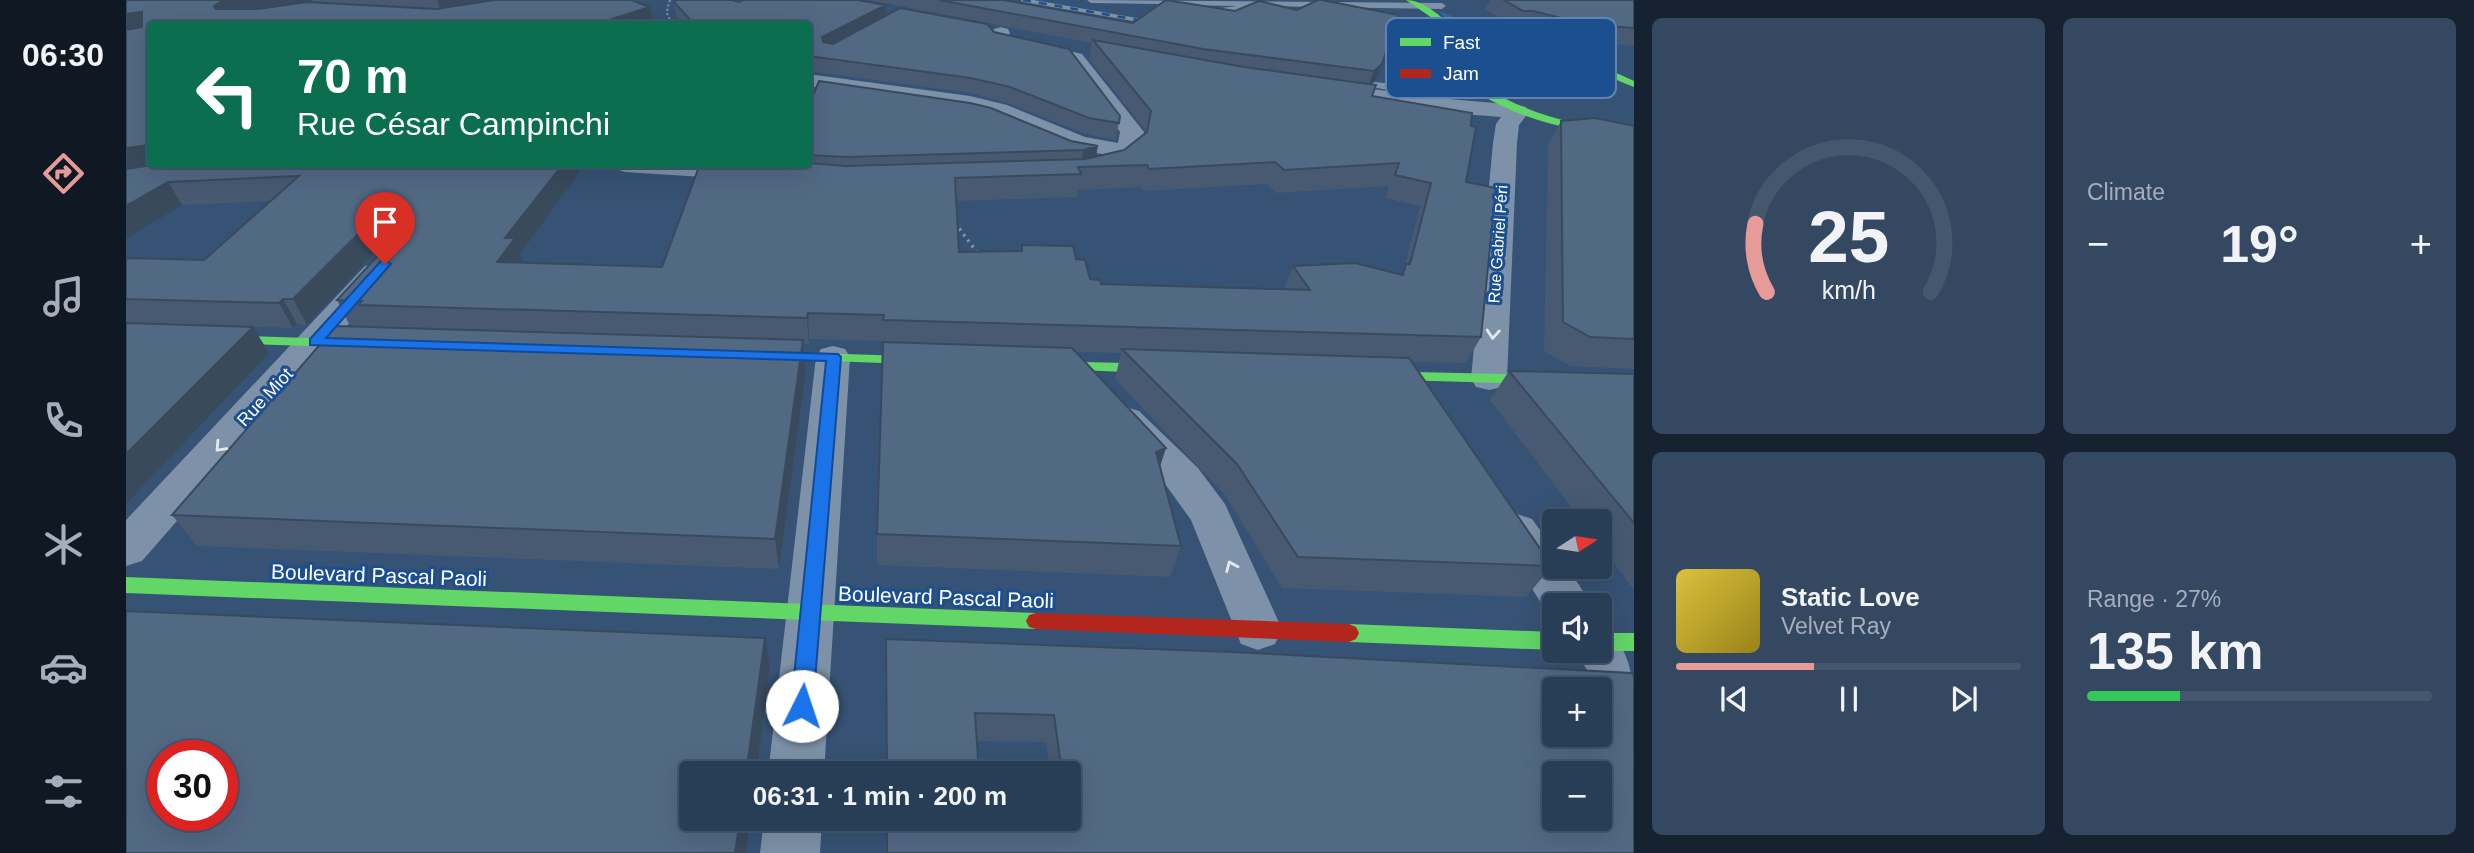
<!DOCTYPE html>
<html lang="en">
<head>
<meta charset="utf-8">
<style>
  body { margin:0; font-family:Helvetica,sans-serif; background:#344961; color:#f1f3f6; height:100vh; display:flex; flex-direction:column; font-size:26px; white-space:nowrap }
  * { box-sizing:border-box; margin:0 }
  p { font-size:23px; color:#a5aeba }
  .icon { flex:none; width:38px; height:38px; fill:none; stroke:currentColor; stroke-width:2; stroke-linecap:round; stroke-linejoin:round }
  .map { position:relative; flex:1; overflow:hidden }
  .drawer { display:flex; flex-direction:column; gap:18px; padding:18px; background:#162230; width:840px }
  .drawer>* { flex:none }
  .banner { position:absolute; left:21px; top:21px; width:665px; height:147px; border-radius:7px; box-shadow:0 7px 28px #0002,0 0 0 2px #44576d; background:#0b6e4f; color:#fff; overflow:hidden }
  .needle { width:46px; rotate:78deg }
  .buttons { position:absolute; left:1416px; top:509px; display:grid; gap:14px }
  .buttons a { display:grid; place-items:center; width:70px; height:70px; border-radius:7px; background:#283e57; box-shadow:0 7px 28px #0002,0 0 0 2px #44576d; font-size:35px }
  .speed { position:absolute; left:21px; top:740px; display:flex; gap:14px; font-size:35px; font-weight:700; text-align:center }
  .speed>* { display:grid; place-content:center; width:91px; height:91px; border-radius:50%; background:#283e57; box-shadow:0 7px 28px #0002,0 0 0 2px #44576d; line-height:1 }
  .speed .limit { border:10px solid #d22; background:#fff; color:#111 }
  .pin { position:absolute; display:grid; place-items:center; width:60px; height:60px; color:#fff; margin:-72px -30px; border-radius:50% 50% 50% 0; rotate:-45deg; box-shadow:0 0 7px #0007 }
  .pin .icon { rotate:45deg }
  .me { position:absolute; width:77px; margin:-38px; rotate:4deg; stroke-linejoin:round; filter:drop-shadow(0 0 5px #0008) }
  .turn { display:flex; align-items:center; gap:24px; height:147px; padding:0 35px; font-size:32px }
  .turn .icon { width:91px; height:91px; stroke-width:2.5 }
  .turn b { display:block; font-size:49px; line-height:60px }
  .big { font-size:52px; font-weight:800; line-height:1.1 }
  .drawer .tile { flex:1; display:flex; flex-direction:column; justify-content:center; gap:10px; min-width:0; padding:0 24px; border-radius:10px; background:#344961 }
  .drawer .dial { align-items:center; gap:0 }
  .dial svg { height:182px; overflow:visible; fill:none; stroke:#44576d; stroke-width:7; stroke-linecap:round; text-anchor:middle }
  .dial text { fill:#f1f3f6; stroke:none }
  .song { display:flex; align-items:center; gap:21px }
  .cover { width:84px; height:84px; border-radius:10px; background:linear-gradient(135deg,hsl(50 70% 55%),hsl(50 70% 35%)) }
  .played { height:7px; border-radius:4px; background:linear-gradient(90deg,#e69b98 40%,#44576d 40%) }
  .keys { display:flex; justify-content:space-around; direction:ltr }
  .heat { display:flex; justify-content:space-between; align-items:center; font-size:38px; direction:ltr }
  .charge { height:10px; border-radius:5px; background:linear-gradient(90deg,#34c759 27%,#44576d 0) }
  .drawer .tiles { flex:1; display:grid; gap:18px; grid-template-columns:repeat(2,1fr) }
  .trip { position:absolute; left:553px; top:761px; width:402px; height:70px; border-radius:7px; background:#283e57; box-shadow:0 7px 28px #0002,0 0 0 2px #44576d; font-weight:800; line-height:70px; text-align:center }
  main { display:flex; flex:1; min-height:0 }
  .tab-bar { display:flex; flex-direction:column; width:126px; justify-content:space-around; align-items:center; background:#101923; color:#a5aeba }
  .tab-bar .icon { width:49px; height:49px }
  .tab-bar .current { color:#e69b98 }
  .tab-bar b { font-size:32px; color:#f1f3f6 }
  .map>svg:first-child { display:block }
  .green { fill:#2f66a5 }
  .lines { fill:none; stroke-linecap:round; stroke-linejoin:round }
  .path-far1 { stroke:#7d92a8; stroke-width:2; stroke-dasharray:2 2.5; stroke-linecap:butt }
  .path { stroke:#7d92a8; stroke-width:3.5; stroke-dasharray:2.5 4.5; stroke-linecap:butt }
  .lane { fill:#7d92a8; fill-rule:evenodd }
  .street { fill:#7d92a8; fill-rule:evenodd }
  .fast { fill:#63d668; fill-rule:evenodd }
  .jam { fill:#b3261e; fill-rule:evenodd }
  .rail-casing { stroke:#7e92a7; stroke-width:3.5 }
  .rail { stroke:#1b4f8f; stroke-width:2.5; stroke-dasharray:8; stroke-linecap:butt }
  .wall { fill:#475a72; fill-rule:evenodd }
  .shaded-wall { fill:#394a5c }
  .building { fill:#526984; stroke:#394a5c; stroke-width:2; fill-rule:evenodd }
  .oneway { stroke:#e5e9ee }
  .route { fill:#1a73e8; stroke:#114b97; stroke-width:2 }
  .labels { text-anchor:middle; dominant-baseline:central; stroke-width:6; stroke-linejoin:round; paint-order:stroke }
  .far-street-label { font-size:16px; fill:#fff; stroke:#1b4f8f }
  .street-label { font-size:18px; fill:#fff; stroke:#1b4f8f }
  .near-street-label { font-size:21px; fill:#fff; stroke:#1b4f8f }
  .key { fill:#1b4f8f; stroke:#5f84b1; stroke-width:2 }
  .key-label { font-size:19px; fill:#fff }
</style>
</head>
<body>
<main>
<nav class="tab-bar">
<b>06:30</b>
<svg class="icon current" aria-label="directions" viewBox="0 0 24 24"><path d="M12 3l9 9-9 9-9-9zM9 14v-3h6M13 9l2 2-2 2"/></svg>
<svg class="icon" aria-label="music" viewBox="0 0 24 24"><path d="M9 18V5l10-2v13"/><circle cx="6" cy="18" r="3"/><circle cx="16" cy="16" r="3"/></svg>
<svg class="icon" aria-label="phone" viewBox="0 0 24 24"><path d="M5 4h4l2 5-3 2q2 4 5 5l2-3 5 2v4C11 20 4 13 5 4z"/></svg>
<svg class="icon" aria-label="climate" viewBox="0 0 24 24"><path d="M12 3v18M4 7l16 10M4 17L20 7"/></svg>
<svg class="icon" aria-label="car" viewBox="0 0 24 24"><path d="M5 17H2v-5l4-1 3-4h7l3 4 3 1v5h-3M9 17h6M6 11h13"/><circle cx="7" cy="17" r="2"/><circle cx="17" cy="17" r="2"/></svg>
<svg class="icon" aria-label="filters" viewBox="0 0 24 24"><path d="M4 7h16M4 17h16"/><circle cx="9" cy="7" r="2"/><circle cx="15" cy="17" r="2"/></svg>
</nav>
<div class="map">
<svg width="1508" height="853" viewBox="0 0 1508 853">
  <rect width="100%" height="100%" fill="#365274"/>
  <path class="green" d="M 1313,11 L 1398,44 L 1330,43 L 1331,33 Z"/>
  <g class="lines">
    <path class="path-far1" d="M 544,0 C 540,12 539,17 550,24
      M 1404,84 L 1437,84"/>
    <path class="path" d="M 829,223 L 853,255"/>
    <path class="lane" d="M 961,0 L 1316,3 L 1320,6 L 1316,9 L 1129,6 L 1091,15 L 1066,16 L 1051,13 L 1031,4 L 965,3 ZM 1044,5 L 1111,6 L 1079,10 Z
      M 1249,82 C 1273,85 1300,84 1317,105 L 1307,107 L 1287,94 L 1245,87 L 1244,85 Z"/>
    <path class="street" d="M 875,27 L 882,29 L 884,33 L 882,36 L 956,54 L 1018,132 C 1017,139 1017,149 1013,155 C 1002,171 973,179 955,174 L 951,169 L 955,164 L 981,155 L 944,148 L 865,115 L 844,110 L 682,86 L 682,74 L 844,96 L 881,105 L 959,137 L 992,143 L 994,132 L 942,62 L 867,44 L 861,37 L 868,29 Z
      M 1196,82 L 1311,98 L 1392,105 L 1400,107 L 1403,112 L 1393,125 L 1391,143 L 1381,379 L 1376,387 L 1363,390 L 1350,387 L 1345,379 L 1367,143 L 1370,124 L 1375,117 L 1311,112 L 1188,93 L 1185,88 L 1188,83 Z
      M 487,164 L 625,164 L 633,167 L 637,172 L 633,177 L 624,180 L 499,172 L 490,169 Z
      M 250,264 L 261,266 L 265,273 L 261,280 L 16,561 L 0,566 L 0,520 L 239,266 Z
      M 707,346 L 719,349 L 724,357 L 698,774 L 642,774 L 690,357 L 695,349 Z
      M 1000,407 L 1013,411 L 1072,468 L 1099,504 L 1156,629 L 1149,644 L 1132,650 L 1115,644 L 1065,520 L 1042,488 L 981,420 L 987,411 Z
      M 1391,514 L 1406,519 L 1428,549 L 1428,567 L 1441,567 L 1467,606 L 1428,606 L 1426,620 L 1369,531 L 1376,519 Z
      M 1474,628 C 1508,645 1508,685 1508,726 L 1489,719 L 1450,651 L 1474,651 Z
      M 638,819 L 696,819 L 694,853 L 634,853 Z"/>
    <path class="fast" d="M 1280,0 C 1297,0 1315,16 1327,28 L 1322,49 C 1388,42 1448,53 1508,81 L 1508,87 C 1491,81 1475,71 1457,65 C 1412,51 1367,49 1321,54 L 1319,58 C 1375,106 1436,127 1508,130 L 1508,136 C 1436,133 1362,113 1311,59 L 1320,30 L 1309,20 Z
      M 0,332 L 246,340 L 253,344 L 246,348 L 0,340 Z
      M 628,351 L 810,357 L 817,361 L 810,365 L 623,358 L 621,355 L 623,352 Z
      M 912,361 L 1044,364 L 1051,369 L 1044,374 L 907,368 L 905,365 L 907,362 Z
      M 1244,371 L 1508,377 L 1508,387 L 1239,379 L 1237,376 Z
      M 0,577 L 910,613 L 917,615 L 920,621 L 917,627 L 910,629 L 0,593 Z
      M 1223,624 L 1428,632 L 1428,650 L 1223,642 L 1216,639 L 1213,633 L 1216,627 Z
      M 1474,633 L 1508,633 L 1508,651 L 1474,651 Z"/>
    <path class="jam" d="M 910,613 L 1223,624 L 1230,627 L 1233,633 L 1230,639 L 1223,642 L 910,629 L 903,627 L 900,621 L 903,615 Z"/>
    <g class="rail-casing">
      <path id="rail" d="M 897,0 L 1029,23"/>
    </g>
    <use href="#rail" class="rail"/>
  </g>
  <path class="wall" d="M 0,0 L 505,0 L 524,7 L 527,24 L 24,24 L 24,164 L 452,164 L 454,172 L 394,254 L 397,263 L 536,267 L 682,164 L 682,107 L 844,103 L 970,156 L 960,159 L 998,150 L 1021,132 L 963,59 L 966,43 L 742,0 L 877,0 L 1007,23 L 1256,64 L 1250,80 L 1244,84 L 1246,96 L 1340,182 L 1355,337 L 1340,363 L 1286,362 L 1426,566 L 1400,597 L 1156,588 L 1099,495 L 989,379 L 995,353 L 950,352 L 1034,467 L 1055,546 L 1044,577 L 751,565 L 751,534 L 757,341 L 683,339 L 683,344 L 678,344 L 680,370 L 653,569 L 71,546 L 46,515 L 244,327 L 243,326 L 224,326 L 211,300 L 272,234 L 264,236 L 181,325 L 171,324 L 167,328 L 127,327 L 143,353 L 0,504 L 0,258 L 78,260 L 145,201 L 56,205 L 0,239 ZM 1141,184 L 1150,193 L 1263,186 L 1259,198 L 1294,206 L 1278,269 L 1275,275 L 1167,266 L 1158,289 L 975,284 L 964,279 L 950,259 L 896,245 L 895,251 L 833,252 L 830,201 L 951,197 L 952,190 L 1015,187 L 1018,191 Z
    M 1364,0 L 1508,0 L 1508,46 L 1451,41 L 1399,27 L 1389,27 L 1359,9 Z
    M 548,2 L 613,2 L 760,15 L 868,32 L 994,116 L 990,140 L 960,134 L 882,103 L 844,93 L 682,71 L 682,24 L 558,24 L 550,16 Z
    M 1435,121 L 1508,126 L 1508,369 L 1444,366 L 1418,351 L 1422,145 Z
    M 1383,371 L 1508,374 L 1508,590 L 1474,544 L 1474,522 L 1456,522 L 1364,400 Z
    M 760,639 L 1508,677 L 943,819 L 943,774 L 925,774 L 920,742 L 851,741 Z"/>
  <path class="shaded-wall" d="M 98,0 L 186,0 L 188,4 L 96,24 L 88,6 Z
    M 311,0 L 386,0 L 315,11 Z
    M 760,5 L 760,19 L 697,52 L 696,37 Z
    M 524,7 L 527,24 L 470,24 Z
    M 16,12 L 24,28 L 0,34 L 0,14 Z
    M 1256,64 L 1250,80 L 1242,86 L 1248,71 Z
    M 24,145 L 24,164 L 57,164 L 0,172 L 0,148 Z
    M 972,146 L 970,156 L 956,160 L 957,150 Z
    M 437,164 L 452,164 L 454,172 L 394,254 L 397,263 L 371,262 L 379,238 Z
    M 42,182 L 56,205 L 0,239 L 0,206 Z
    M 265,209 L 275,232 L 264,236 L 181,325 L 167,299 L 254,212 Z
    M 157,299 L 171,324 L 167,328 L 153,303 Z
    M 682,313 L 683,339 L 683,344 L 681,318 Z
    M 127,327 L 143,353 L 0,504 L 0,454 Z
    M 677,340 L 680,370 L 653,569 L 649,539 Z
    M 1040,448 L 1030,479 L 1030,452 Z
    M 639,638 L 644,668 L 630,774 L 620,774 Z
    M 614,819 L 624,819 L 620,853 L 609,853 Z"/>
  <path class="building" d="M 0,0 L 98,0 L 88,6 L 90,9 L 132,9 L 181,2 L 310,9 L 368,0 L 505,0 L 524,7 L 470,24 L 24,24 L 24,145 L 0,148 L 0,30 L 16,27 L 16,12 L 0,14 Z
    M 550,0 L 606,0 L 613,2 L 617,0 L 731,0 L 760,5 L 696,37 L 697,42 L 707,44 L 774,8 L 861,24 L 868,32 L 943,49 L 994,116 L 993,123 L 963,118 L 884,87 L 845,78 L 682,56 L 682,24 L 568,24 L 548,2 Z
    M 813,0 L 877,0 L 1007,23 L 1040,0 L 1109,11 L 1133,1 L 1171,10 L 1192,0 L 1196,0 L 1272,15 L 1256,64 L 1248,71 L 1077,49 Z
    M 1378,0 L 1508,0 L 1508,28 L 1459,24 L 1407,11 L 1397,11 Z
    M 967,40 L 1118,67 L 1250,85 L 1246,96 L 1346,113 L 1345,126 L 1350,127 L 1340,182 L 1370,188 L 1355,337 L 757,320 L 758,315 L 682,313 L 681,318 L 233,305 L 236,301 L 211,300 L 283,222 L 278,212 L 265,209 L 254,212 L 167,299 L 157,299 L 153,303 L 0,299 L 0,258 L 78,260 L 173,176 L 42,182 L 0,206 L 0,169 L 34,164 L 437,164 L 379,238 L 389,238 L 371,262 L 536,267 L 574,164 L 682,164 L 682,163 L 720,166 L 960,159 L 998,150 L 1021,132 L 1025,111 ZM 1149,162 L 1158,170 L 1273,163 L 1269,175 L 1305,183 L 1284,264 L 1280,264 L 1277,275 L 1229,263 L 1167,266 L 1184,290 L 975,284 L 974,280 L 964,279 L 959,260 L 950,259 L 947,246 L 896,245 L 896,251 L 833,252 L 829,178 L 955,174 L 952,167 L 1021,165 L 1023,169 Z
    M 693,81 L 844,103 L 865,108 L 945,141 L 972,146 L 957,150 L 721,157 L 682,155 L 682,107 Z
    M 1469,118 L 1508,126 L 1508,339 L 1464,337 L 1437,322 L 1435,121 Z
    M 0,323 L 127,327 L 0,454 Z
    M 210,326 L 677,340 L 649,539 L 46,515 Z
    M 757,342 L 946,348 L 1040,448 L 1030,452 L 1055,546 L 751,534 Z
    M 996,349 L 1283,358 L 1426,566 L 1172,557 L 1111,464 Z
    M 1383,371 L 1508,374 L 1508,523 Z
    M 0,611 L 639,638 L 620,774 L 565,774 L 565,819 L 614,819 L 609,853 L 0,853 ZM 37,756 L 96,756 L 96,816 L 37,816 Z
    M 760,639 L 1106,652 L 1506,673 L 1508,677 L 1508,853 L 761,853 L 761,819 L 943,819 L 943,774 L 936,774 L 928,715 L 849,713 L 853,774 L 761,774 ZM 1428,690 L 1474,690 L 1474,735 L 1428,735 ZM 1428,774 L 1474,774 L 1474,819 L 1428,819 Z"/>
  <defs><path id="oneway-chevron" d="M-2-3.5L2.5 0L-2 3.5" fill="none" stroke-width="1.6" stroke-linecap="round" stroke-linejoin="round" transform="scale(1.75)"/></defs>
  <g class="oneway">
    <use href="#oneway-chevron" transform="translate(1367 334) rotate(94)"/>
    <use href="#oneway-chevron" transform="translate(94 447) rotate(133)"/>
    <use href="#oneway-chevron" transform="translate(1105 566) rotate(-113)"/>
  </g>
  <path class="route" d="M 259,260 L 265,264 L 263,266 L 200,338 L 712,354 L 715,357 L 687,706 L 684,714 L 676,716 L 668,714 L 665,706 L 700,361 L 184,345 L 184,339 L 255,261 Z"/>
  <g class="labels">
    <g class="far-street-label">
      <text transform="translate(1372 244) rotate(-86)">Rue Gabriel Péri</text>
    </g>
    <g class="street-label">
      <text transform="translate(139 397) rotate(-47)">Rue Miot</text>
    </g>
    <g class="near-street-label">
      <text transform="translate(253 575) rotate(2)">Boulevard Pascal Paoli</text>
      <text transform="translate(820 597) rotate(2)">Boulevard Pascal Paoli</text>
    </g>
  </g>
  <rect x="1260" y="18" width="230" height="80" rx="10" class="key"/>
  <rect x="1274" y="38" width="31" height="8" fill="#63d668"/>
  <rect x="1274" y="69" width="31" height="9" fill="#b3261e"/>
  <g class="key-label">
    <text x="1317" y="49">Fast</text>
    <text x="1317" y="80">Jam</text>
  </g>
</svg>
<div class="buttons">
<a><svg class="needle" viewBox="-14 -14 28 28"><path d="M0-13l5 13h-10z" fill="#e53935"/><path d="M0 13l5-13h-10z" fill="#a5aeba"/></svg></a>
<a><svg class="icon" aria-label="sound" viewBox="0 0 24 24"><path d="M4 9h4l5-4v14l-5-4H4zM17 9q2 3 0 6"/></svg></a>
<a>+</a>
<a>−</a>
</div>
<div class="speed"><div class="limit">30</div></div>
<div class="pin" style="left:259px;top:264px;background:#d93025"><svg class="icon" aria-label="arrive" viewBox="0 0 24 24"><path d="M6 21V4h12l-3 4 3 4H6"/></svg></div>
<svg class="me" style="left:676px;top:706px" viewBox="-20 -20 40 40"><circle r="19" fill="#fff"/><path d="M0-13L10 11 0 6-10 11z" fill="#1a73e8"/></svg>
<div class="trip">06:31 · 1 min · 200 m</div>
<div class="banner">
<div class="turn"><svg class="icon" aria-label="left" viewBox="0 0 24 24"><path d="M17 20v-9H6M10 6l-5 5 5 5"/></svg><div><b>70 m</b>Rue César Campinchi</div></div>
</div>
</div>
<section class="drawer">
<div class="tiles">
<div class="tile dial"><svg viewBox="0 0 100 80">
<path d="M14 69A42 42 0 1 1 86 69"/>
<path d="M14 69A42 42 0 0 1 9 39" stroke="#e69b98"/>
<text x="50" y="56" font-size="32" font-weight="700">25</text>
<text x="50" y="72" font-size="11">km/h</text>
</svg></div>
<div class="tile"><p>Climate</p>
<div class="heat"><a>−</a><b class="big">19°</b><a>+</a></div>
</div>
<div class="tile">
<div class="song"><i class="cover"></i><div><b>Static Love</b><p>Velvet Ray</p></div></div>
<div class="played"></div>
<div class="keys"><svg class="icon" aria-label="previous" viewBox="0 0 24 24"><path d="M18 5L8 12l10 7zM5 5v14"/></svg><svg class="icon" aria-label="pause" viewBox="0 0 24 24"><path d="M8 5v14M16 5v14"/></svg><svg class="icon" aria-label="next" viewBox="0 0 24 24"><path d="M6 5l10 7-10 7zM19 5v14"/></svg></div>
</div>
<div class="tile"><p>Range · 27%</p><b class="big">135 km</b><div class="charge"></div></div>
</div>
</section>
</main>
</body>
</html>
